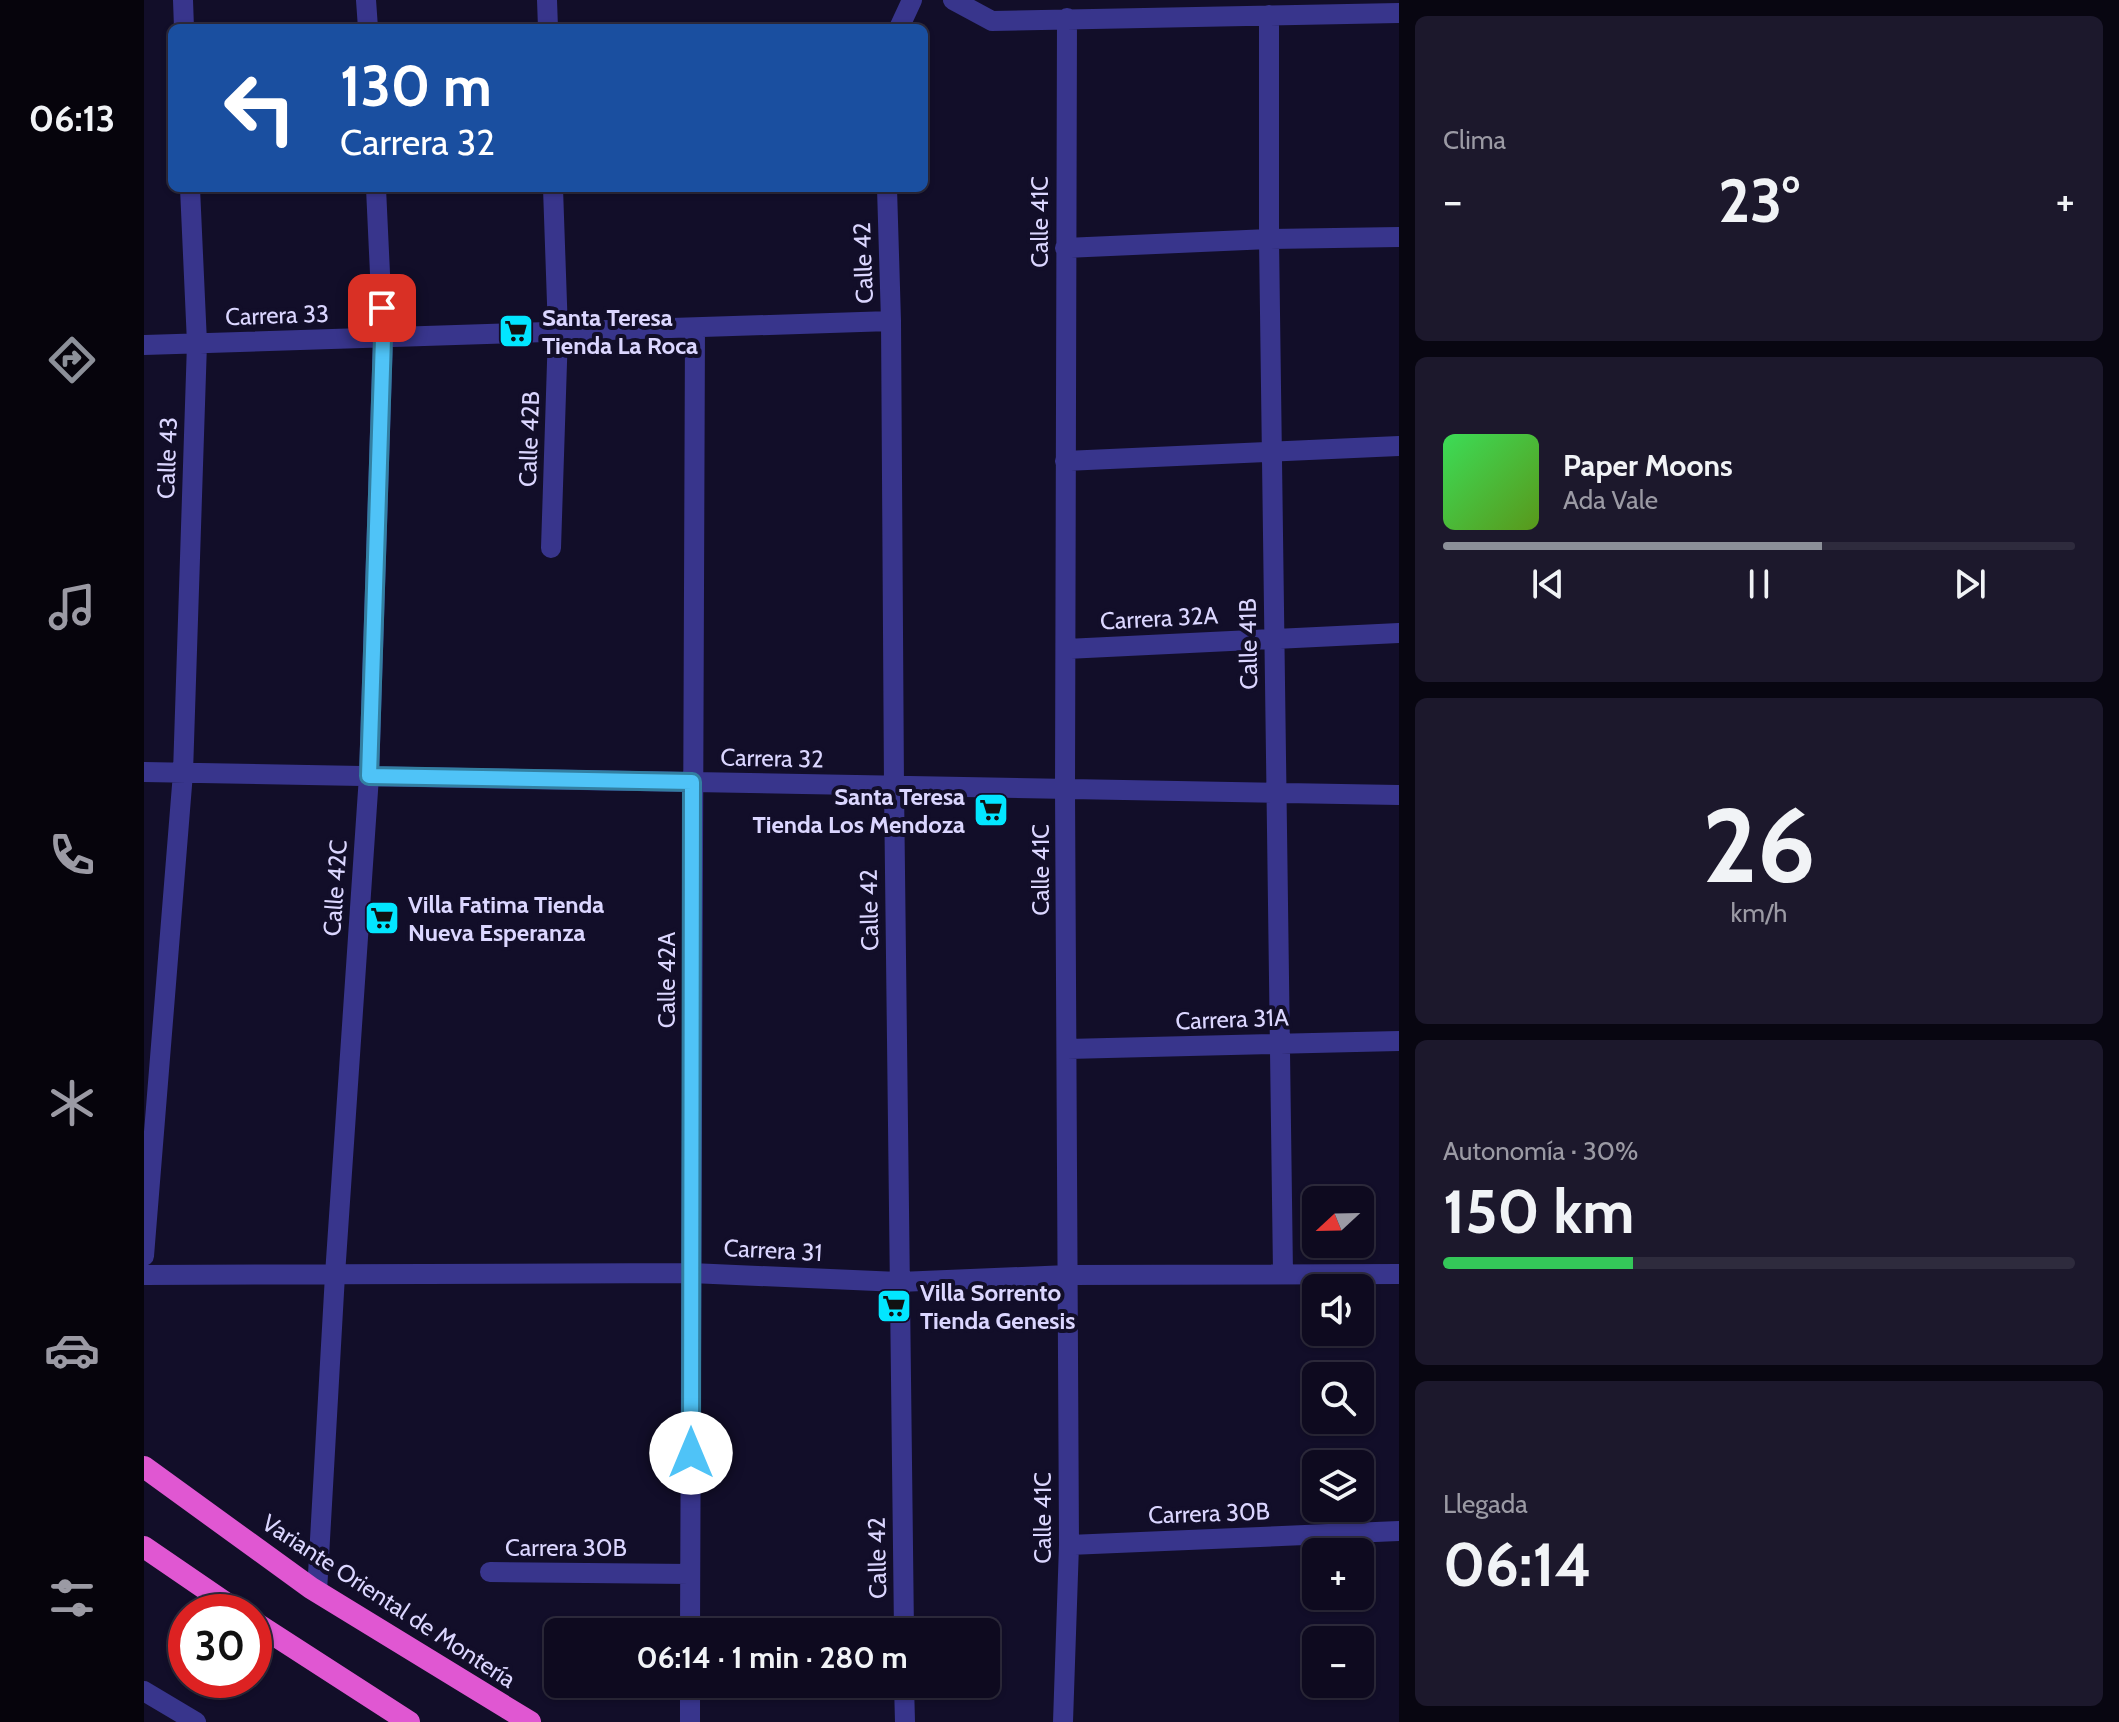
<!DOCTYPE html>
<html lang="es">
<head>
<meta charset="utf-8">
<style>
  body { margin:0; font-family:Cabin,sans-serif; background:#1c182c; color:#f1f3f6; height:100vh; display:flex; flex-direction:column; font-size:30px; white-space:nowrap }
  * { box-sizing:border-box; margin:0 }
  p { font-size:26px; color:#9b9aa4 }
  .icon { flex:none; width:44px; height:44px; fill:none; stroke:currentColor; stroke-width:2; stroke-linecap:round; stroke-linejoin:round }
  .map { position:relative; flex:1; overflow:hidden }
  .sheet { display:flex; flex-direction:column; gap:16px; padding:16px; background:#080611; width:720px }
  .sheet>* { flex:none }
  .hud { position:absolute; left:24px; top:24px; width:760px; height:168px; border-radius:12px; box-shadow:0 2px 6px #0004,0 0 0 2px #2e2b3d; background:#1a4fa0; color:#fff; overflow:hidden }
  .needle { width:52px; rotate:248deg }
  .fabs { position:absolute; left:1158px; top:1186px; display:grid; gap:16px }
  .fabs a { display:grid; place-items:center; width:72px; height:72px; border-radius:12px; background:#0e0a1f; box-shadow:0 2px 6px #0004,0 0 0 2px #2e2b3d; font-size:40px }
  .speed { position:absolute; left:24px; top:1594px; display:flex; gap:16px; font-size:40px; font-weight:700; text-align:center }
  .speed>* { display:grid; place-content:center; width:104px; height:104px; border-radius:50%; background:#0e0a1f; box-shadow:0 2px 6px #0004,0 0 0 2px #2e2b3d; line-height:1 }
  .speed .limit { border:12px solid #d22; background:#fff; color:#111 }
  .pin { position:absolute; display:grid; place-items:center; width:68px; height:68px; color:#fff; margin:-34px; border-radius:16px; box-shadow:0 4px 12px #0006 }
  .me { position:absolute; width:88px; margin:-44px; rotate:0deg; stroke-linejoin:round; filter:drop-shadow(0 0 6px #0008) }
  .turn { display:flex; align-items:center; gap:28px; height:168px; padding:0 40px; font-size:36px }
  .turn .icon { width:104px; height:104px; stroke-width:2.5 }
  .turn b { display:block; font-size:56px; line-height:68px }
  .big { font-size:60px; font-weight:800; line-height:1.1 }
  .sheet .card { flex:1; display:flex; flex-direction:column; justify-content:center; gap:12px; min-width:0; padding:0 28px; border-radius:12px; background:#1c182c }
  .sheet .dial { align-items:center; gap:0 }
  .dial b { font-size:104px; line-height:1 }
  .song { display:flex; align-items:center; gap:24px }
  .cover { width:96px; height:96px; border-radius:12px; background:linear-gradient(135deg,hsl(130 70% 55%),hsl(90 70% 35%)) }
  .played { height:8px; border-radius:4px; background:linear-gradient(90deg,#8c9099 60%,#2e2b3d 60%) }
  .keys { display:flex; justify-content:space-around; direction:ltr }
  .heat { display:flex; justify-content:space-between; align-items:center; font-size:44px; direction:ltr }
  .charge { height:12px; border-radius:6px; background:linear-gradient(90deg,#34c759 30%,#2e2b3d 0) }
  .trip { position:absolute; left:400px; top:1618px; width:456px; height:80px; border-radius:12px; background:#0e0a1f; box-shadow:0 2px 6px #0004,0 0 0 2px #2e2b3d; font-weight:800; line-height:80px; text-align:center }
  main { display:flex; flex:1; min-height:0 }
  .menu { display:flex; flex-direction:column; width:144px; justify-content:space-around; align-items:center; background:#06040c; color:#9b9aa4 }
  .menu .icon { width:56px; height:56px }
  .menu .current { color:#8c9099 }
  .menu b { font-size:36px; color:#f1f3f6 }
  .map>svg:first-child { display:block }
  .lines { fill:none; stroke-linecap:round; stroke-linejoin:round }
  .minor { stroke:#38358c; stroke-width:20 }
  .trunk { stroke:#e057d2; stroke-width:22 }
  .route-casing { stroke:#337fa1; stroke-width:20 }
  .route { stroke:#4fc3f7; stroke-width:14 }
  .labels { text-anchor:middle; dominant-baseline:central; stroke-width:8; stroke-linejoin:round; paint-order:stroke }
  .street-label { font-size:24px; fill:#dbd6ff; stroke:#120e29 }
  .poi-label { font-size:24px; font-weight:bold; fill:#dbd6ff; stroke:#120e29; text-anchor:start }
</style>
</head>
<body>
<main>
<nav class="menu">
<b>06:13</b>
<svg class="icon current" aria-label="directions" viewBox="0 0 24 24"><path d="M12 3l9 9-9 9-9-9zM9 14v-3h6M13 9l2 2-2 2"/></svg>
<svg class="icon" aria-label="music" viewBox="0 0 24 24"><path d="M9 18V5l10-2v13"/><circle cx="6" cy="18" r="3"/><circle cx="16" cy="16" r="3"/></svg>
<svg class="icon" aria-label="phone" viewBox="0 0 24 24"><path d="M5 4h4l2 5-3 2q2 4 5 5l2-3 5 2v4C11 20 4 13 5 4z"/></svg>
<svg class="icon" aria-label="climate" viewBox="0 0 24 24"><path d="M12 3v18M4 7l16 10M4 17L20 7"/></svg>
<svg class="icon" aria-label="car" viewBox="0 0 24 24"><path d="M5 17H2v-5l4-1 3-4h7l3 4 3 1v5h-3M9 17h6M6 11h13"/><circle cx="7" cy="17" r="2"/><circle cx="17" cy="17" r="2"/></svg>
<svg class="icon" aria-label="filters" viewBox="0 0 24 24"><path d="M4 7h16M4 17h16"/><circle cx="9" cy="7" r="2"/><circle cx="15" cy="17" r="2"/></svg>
</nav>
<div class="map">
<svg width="1255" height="1722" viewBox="0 0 1255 1722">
  <rect width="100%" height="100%" fill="#120e29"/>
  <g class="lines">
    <path class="minor" d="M 39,0 L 40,28
      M 222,0 L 224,28
      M 403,0 L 404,28
      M 809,0 L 848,21 L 1255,13
      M 1125,15 L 1125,239 L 1139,1273
      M 755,28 L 768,0
      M 743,188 L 747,321 L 750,787 L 760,1632
      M 921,248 L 1125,239 L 1255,237
      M 0,345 L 747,321
      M 921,461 L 1255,446
      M 407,548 L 414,332 L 409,188
      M 922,649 L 1255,633
      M 0,772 L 1255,795
      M 923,1049 L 1255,1041
      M 0,1256 L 39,773 L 53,343 L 46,188
      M 0,1275 L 547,1273 L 755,1282 L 924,1275 L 1255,1274
      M 925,1545 L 1255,1531
      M 346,1572 L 546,1574
      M 173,1592 L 191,1275 L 225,776 L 239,338 L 232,188
      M 546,1632 L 551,328
      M 760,1684 L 761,1722
      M 0,1691 L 52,1722
      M 546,1722 L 546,1684
      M 919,1722 L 925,1545 L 921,790 L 923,18"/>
    <path class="trunk" d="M 0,1467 L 167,1588 L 386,1722
      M 0,1547 L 95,1612
      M 110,1622 L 265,1722"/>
  </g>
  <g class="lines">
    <g class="route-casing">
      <path id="route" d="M 238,308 L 239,338 L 225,776 L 548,782 L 547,1453"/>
    </g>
    <use href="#route" class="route"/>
  </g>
  <defs>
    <g id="supermarket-square" transform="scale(1.8)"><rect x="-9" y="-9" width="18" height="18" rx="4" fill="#02e6ff" stroke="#120e29"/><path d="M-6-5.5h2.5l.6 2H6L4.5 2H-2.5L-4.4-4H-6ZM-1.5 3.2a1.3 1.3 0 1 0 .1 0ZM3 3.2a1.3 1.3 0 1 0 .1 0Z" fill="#111"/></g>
  </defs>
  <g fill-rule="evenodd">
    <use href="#supermarket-square" x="372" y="331"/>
    <use href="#supermarket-square" x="847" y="810"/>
    <use href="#supermarket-square" x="238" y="918"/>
    <use href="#supermarket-square" x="750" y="1306"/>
  </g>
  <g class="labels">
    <g class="street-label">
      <text transform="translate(895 222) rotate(-90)">Calle 41C</text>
      <text transform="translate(719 263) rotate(-92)">Calle 42</text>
      <text transform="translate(133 315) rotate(-2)">Carrera 33</text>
      <text transform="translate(385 439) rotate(-88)">Calle 42B</text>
      <text transform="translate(23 458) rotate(-88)">Calle 43</text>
      <text transform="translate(1015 618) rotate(-3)">Carrera 32A</text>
      <text transform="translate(1104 644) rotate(-91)">Calle 41B</text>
      <text transform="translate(628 758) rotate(1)">Carrera 32</text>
      <text transform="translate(896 870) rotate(-90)">Calle 41C</text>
      <text transform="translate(191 888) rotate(-86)">Calle 42C</text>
      <text transform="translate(725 910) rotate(-91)">Calle 42</text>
      <text transform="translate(522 980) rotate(-90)">Calle 42A</text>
      <text transform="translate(1088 1019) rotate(-2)">Carrera 31A</text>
      <text transform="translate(629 1250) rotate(3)">Carrera 31</text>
      <text transform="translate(1065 1513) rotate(-2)">Carrera 30B</text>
      <text transform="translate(898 1518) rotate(-90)">Calle 41C</text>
      <text x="422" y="1547">Carrera 30B</text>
      <text transform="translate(733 1558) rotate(-91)">Calle 42</text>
      <text transform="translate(245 1601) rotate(33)">Variante Oriental de Montería</text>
    </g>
    <g class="poi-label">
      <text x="398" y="317">Santa Teresa<tspan x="398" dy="28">Tienda La Roca</tspan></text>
      <text x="821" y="796" text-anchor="end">Santa Teresa<tspan x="821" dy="28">Tienda Los Mendoza</tspan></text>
      <text x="264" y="904">Villa Fatima Tienda<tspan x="264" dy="28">Nueva Esperanza</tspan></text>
      <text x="776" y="1292">Villa Sorrento<tspan x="776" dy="28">Tienda Genesis</tspan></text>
    </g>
  </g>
</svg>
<div class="fabs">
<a><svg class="needle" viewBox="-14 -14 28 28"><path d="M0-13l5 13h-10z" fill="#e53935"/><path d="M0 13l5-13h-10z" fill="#9b9aa4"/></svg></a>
<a><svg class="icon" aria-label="sound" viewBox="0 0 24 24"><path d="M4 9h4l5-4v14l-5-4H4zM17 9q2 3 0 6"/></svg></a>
<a><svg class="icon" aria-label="search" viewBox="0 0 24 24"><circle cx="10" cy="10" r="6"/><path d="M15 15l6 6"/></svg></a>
<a><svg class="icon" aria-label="layers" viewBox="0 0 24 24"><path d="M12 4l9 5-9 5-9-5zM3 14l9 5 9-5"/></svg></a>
<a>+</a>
<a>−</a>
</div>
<div class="speed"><div class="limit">30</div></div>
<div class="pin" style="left:238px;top:308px;background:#d93025"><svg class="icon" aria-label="arrive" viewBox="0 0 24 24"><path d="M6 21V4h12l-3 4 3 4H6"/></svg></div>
<svg class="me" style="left:547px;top:1453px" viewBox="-20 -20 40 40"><circle r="19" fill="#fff"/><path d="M0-13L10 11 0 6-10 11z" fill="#4fc3f7"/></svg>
<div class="trip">06:14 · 1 min · 280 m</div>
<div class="hud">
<div class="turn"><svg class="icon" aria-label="left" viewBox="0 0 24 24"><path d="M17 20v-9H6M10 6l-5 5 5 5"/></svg><div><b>130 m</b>Carrera 32</div></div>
</div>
</div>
<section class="sheet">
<div class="card"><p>Clima</p>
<div class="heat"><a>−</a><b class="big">23°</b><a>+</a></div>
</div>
<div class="card">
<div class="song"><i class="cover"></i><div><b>Paper Moons</b><p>Ada Vale</p></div></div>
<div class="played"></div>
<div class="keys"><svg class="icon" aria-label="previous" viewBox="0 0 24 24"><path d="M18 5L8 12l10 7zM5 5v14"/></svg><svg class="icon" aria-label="pause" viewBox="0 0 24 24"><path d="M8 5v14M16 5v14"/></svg><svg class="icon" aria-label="next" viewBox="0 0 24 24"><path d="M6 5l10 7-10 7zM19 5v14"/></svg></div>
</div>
<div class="card dial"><b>26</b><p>km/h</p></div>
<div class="card"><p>Autonomía · 30%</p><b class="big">150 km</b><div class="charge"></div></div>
<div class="card"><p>Llegada</p><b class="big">06:14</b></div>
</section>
</main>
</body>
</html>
